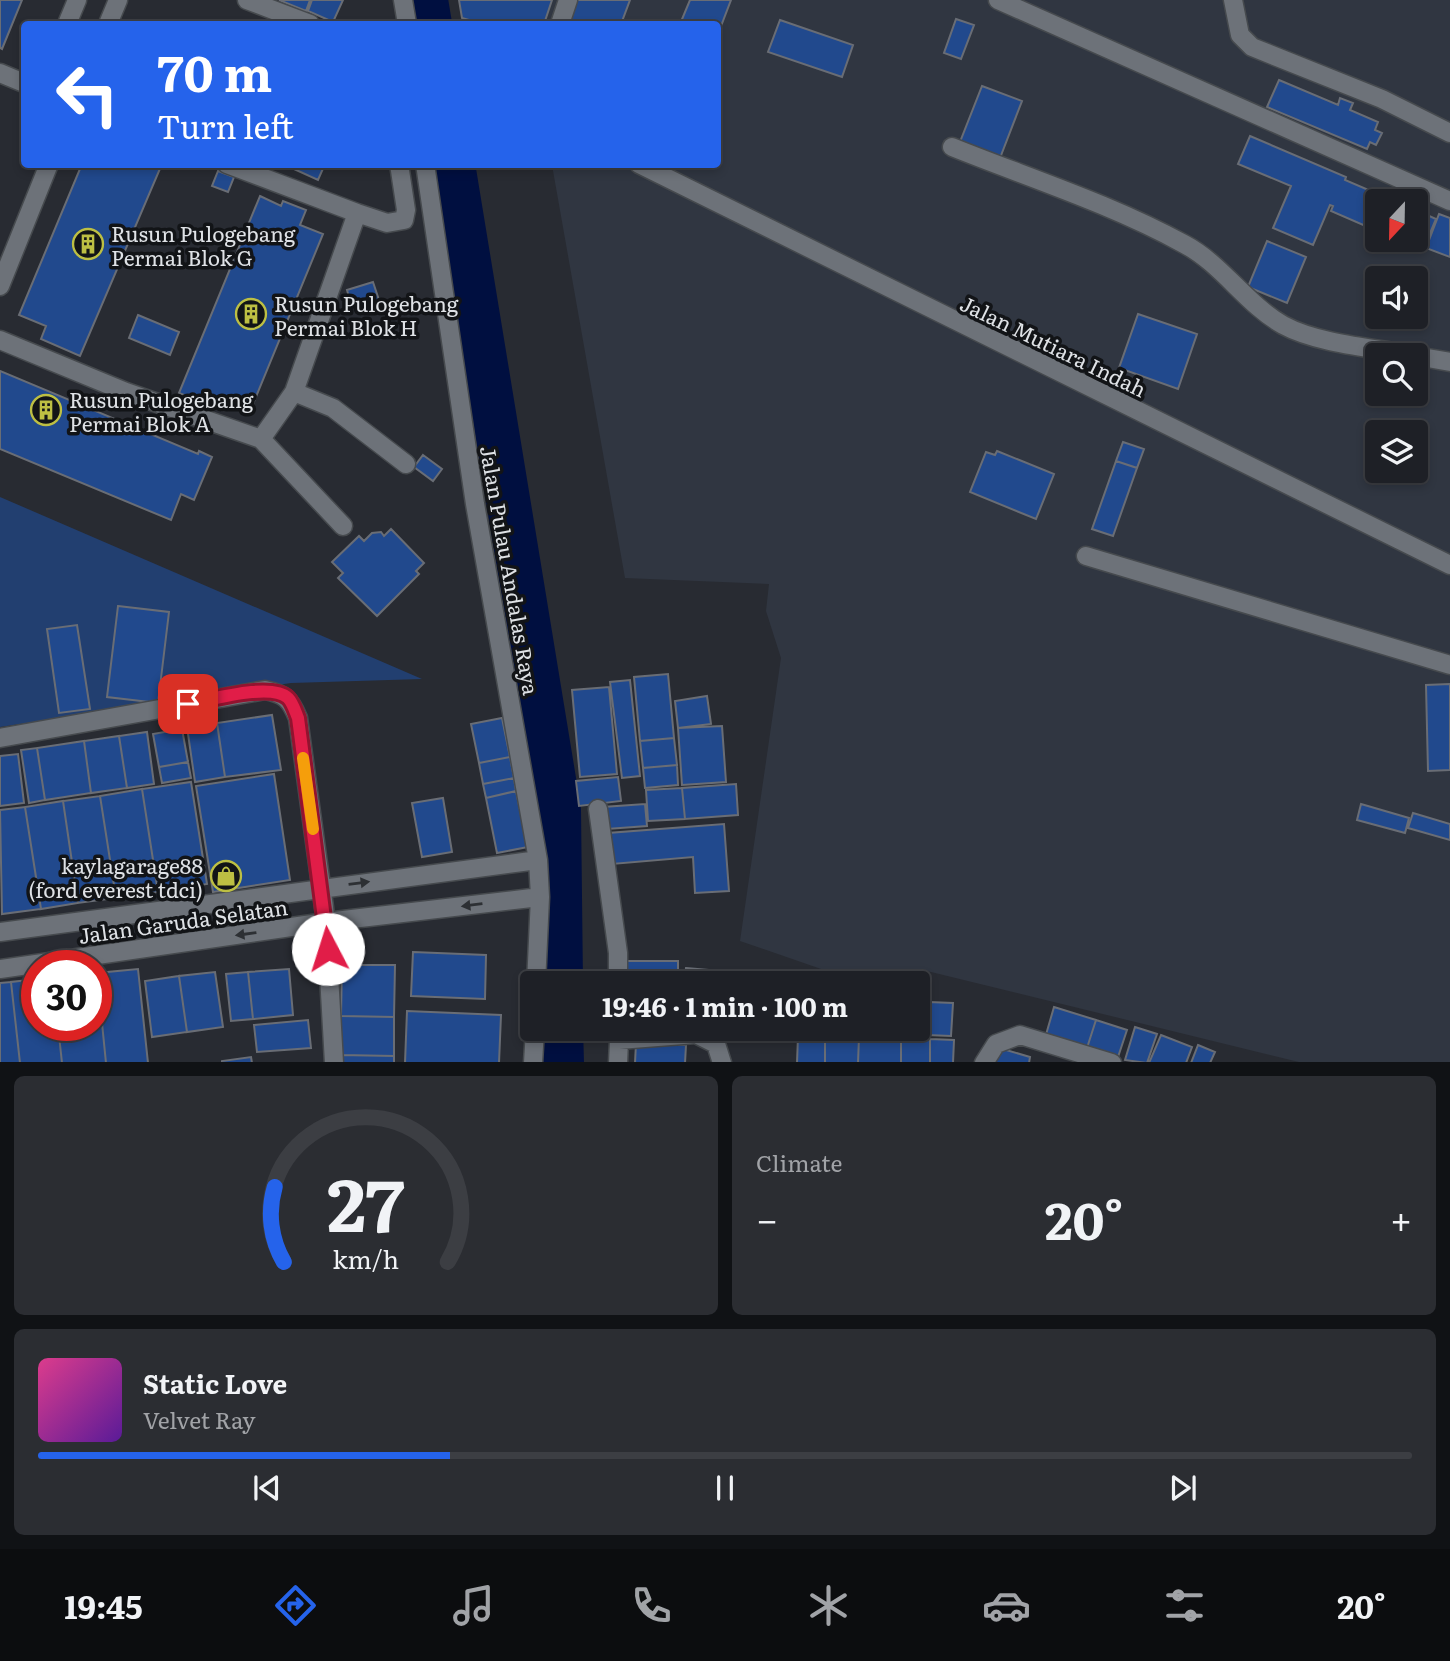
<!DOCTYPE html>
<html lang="en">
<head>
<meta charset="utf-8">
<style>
  body { margin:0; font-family:Literata,serif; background:#2b2d32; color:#f1f3f6; height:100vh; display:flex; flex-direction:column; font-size:26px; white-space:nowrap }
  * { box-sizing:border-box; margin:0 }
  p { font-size:23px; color:#a1a3a7 }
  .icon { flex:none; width:38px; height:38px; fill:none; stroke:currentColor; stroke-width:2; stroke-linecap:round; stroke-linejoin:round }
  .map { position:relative; height:1062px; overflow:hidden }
  .details { display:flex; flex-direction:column; gap:14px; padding:14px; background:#101215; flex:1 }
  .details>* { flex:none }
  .hud { position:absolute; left:21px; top:21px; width:700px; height:147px; border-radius:7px; box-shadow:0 4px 10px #0003,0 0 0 2px #3c3e43; background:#2563eb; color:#fff; overflow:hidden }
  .needle { width:46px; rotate:202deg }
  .tools { position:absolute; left:1365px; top:189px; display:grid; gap:14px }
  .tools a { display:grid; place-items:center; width:63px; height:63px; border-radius:7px; background:#1e2026; box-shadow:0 4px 10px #0003,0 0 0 2px #3c3e43; font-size:35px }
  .speed { position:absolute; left:21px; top:950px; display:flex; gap:14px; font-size:35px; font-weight:700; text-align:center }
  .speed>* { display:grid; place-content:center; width:91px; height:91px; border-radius:50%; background:#1e2026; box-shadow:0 4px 10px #0003,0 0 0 2px #3c3e43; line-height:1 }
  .speed .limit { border:10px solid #d22; background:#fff; color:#111 }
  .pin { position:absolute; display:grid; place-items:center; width:60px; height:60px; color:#fff; margin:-30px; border-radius:14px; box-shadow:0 4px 10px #0006 }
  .me { position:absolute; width:77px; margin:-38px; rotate:355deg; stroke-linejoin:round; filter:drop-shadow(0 0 5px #0008) }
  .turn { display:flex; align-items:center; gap:24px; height:147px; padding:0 21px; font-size:32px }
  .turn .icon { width:91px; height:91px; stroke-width:2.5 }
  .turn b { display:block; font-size:49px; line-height:60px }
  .big { font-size:52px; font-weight:700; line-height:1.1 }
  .details .card { flex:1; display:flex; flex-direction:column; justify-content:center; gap:10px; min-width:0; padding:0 24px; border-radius:10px; background:#2b2d32 }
  .details .dial { align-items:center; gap:0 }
  .dial svg { height:182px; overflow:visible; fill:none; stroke:#3c3e43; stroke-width:7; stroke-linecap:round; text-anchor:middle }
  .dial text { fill:#f1f3f6; stroke:none }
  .song { display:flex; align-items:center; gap:21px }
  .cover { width:84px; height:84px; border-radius:10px; background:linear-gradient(135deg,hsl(330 70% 55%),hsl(270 70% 35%)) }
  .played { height:7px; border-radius:4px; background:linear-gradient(90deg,#2563eb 30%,#3c3e43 30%) }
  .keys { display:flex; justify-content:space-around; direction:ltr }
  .heat { display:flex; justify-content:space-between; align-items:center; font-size:38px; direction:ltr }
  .details .tiles { flex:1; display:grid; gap:14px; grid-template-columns:1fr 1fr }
  .card:last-child { grid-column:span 2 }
  .trip { position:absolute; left:520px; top:971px; width:410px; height:70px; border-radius:7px; background:#1e2026; box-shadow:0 4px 10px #0003,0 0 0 2px #3c3e43; font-weight:700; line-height:70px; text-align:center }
  .tab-bar { display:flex; height:112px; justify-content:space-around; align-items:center; background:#0c0d0f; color:#a1a3a7 }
  .tab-bar .icon { width:49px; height:49px }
  .tab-bar .selected { color:#2563eb }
  .tab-bar b { font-size:32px; color:#f1f3f6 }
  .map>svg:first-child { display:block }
  .built { fill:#303641; fill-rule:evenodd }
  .green { fill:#223f70 }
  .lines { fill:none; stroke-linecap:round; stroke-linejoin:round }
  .river { stroke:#000f40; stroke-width:44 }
  .building { fill:#21498d; stroke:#696d75; stroke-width:2 }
  .minor-casing { stroke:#464a4e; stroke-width:21 }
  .minor { stroke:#6d7279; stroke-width:18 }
  .oneway { fill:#2d3034 }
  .route-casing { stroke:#92132f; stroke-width:18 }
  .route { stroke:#e11d48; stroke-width:12 }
  .slow { stroke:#f59e0b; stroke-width:12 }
  .labels { text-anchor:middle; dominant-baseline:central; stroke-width:7; stroke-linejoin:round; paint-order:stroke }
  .poi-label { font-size:21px; fill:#dfe2e6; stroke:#121417; text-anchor:start }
  .street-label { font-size:21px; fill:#dfe2e6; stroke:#121417 }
</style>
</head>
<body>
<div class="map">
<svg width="1450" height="1063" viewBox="0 0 1450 1063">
  <rect width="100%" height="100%" fill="#282b32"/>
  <path class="built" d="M 516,0 L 1450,0 L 1450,1062 L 1299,1062 L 927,971 L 824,970 L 740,941 L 781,658 L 766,611 L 769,584 L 625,578 L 552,165 L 718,164 L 718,24 L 522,24 ZM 1377,201 L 1416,201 L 1416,240 L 1377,240 ZM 1377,278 L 1416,278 L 1416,317 L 1377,317 ZM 1377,355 L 1416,355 L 1416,394 L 1377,394 ZM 1377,432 L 1416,432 L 1416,471 L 1377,471 Z"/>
  <path class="green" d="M 0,497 L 422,679 L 291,683 L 0,727 Z"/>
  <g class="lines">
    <path class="river" d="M 426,0 L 430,24
      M 453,164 L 559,810 L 561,984
      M 561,1029 L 562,1063"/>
  </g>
  <path class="building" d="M 0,0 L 22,0 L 2,49 L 0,48 Z
    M 279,0 L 310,0 L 306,11 Z
    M 312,0 L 343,0 L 333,22 L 308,11 Z
    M 459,0 L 552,0 L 544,24 L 483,24 L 462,18 Z
    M 577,0 L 630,0 L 621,24 L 568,24 Z
    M 690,0 L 731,0 L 718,34 L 718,24 L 680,24 Z
    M 956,19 L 974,25 L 961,59 L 944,53 Z
    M 780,20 L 853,45 L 842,77 L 768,52 Z
    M 1279,80 L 1338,105 L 1340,98 L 1353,103 L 1350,110 L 1378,122 L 1375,130 L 1382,133 L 1376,145 L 1370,142 L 1367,149 L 1267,107 Z
    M 982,86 L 1022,101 L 1000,158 L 960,142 Z
    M 1250,136 L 1346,177 L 1345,180 L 1394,201 L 1377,201 L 1377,231 L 1331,211 L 1333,206 L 1330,205 L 1313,245 L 1273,228 L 1291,186 L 1238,164 Z
    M 82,164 L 162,164 L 80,356 L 41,339 L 46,326 L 19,315 Z
    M 283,164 L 325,164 L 318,180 Z
    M 218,171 L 234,177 L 228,192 L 212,186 Z
    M 260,196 L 281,206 L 283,201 L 306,210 L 300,225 L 323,234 L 251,409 L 226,398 L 221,410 L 179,393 Z
    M 1416,210 L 1436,219 L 1423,250 L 1398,240 L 1416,240 Z
    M 1439,214 L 1450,218 L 1450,257 L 1426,248 Z
    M 1267,241 L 1306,257 L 1287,303 L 1248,287 Z
    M 373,282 L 379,300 L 352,308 L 347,290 Z
    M 1138,314 L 1197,334 L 1178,389 L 1119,368 Z
    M 138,315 L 179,332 L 170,355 L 129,338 Z
    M 0,371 L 198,454 L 199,451 L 212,457 L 194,500 L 181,494 L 171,520 L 0,449 Z
    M 1123,442 L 1144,449 L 1137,468 L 1116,461 Z
    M 997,451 L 1054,474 L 1036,519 L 970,492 L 986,452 L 995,455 Z
    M 423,455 L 442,469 L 433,481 L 414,467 Z
    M 1116,461 L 1137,468 L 1113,536 L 1092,529 Z
    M 391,529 L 424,563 L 416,571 L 419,574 L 377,616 L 338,578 L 343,573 L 332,562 L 359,536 L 364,541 L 372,533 L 381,532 L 384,536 Z
    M 118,606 L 169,612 L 158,703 L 107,697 Z
    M 77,625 L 90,709 L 59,713 L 47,629 Z
    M 668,674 L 674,738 L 640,741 L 634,677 Z
    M 630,680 L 640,776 L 622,778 L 610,682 Z
    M 1450,684 L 1450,770 L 1428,771 L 1426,685 Z
    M 609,687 L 617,774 L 580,777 L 572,690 Z
    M 707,696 L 711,724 L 678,728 L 675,701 Z
    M 272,715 L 281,770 L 225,777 L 217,723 Z
    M 502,718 L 510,757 L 479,763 L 471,724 Z
    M 217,723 L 225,777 L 195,782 L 187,727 Z
    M 722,726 L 726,782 L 682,785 L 678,728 Z
    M 182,729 L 188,762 L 159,767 L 153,734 Z
    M 147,732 L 154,784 L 127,788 L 119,736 Z
    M 119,736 L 127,788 L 91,793 L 84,741 Z
    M 674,738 L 677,765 L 643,768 L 640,741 Z
    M 84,741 L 91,793 L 45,800 L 37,748 Z
    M 37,748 L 45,800 L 29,803 L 21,750 Z
    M 18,754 L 24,803 L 0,806 L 0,756 Z
    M 510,757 L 514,778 L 483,784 L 479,763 Z
    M 188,762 L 191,778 L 162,783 L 159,767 Z
    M 677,765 L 678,785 L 645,788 L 643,768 Z
    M 274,774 L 290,880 L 213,892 L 196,786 Z
    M 618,777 L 621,801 L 579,806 L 576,781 Z
    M 514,778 L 516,791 L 486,798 L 483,784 Z
    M 191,782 L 207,884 L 158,892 L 142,789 Z
    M 736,784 L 738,815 L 685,819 L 682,788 Z
    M 682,788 L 685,819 L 648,821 L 646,790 Z
    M 142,789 L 158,892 L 116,898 L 100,796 Z
    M 516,791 L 528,847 L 497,853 L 486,798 Z
    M 100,796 L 116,898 L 78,903 L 63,801 Z
    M 443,798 L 452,852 L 422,857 L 412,803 Z
    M 63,801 L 78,903 L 41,909 L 25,807 Z
    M 645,804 L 647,826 L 607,829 L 603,807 Z
    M 1361,804 L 1409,818 L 1405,833 L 1357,820 Z
    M 25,807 L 41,909 L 2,914 L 0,810 Z
    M 1413,813 L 1450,824 L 1450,840 L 1408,828 Z
    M 724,824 L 729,891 L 695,893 L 693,857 L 612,864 L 608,833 Z
    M 413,952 L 486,955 L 485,999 L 411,996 Z
    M 623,961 L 678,961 L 678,984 L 623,984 Z
    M 342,965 L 395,965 L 394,1017 L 341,1016 Z
    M 686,968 L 708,970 L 707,984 L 684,984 Z
    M 138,969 L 148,1063 L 106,1063 L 97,973 Z
    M 289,969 L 293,1015 L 253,1019 L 248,972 Z
    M 215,972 L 223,1027 L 187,1032 L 179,976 Z
    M 248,972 L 253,1019 L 231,1021 L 226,974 Z
    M 97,973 L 106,1063 L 62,1063 L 58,1026 L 96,1026 Z
    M 179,976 L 187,1032 L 152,1037 L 145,981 Z
    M 37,979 L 37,1026 L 58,1026 L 62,1063 L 20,1063 L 11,982 Z
    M 11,982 L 20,1063 L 0,1063 L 0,983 Z
    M 929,1002 L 953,1003 L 951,1036 L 927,1035 Z
    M 1054,1007 L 1096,1020 L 1086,1051 L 1045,1038 Z
    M 407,1011 L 501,1015 L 499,1063 L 405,1063 Z
    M 341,1016 L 394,1017 L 394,1056 L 341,1055 Z
    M 308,1020 L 311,1048 L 257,1052 L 254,1025 Z
    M 1096,1020 L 1127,1030 L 1117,1060 L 1086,1051 Z
    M 1135,1027 L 1157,1034 L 1147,1063 L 1125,1060 Z
    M 847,1029 L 886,1029 L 886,1031 L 847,1031 Z
    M 1161,1035 L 1192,1047 L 1186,1063 L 1149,1063 Z
    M 798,1036 L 825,1036 L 825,1063 L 797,1063 Z
    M 825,1036 L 859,1037 L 858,1063 L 825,1063 Z
    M 859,1037 L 901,1038 L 901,1063 L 858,1063 Z
    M 901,1038 L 930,1039 L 930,1063 L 901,1063 Z
    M 930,1039 L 954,1040 L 953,1063 L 930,1063 Z
    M 636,1043 L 686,1045 L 685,1063 L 635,1063 Z
    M 1198,1045 L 1215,1052 L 1210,1063 L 1191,1063 Z
    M 996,1047 L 1030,1057 L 1029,1063 L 991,1063 Z
    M 341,1055 L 394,1056 L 394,1063 L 341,1063 Z
    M 251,1057 L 252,1063 L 222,1063 L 222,1061 Z"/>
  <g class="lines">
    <g class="minor-casing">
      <path id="minor" d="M 247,0 L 310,24
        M 403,0 L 407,24
        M 998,0 L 1450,201
        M 1233,0 L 1240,35 L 1252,47 L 1382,99 L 1450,133
        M 67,24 L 77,0
        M 108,24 L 118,0
        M 560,24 L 568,0
        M 0,73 L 24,83
        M 952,147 C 1029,178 1111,204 1184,244 C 1222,264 1246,304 1283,325 C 1318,344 1374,348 1413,355
        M 227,164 L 357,213 L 294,392
        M 425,164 L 475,504 L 538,860 L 540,897 L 536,984
        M 639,164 L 1450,565
        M 357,213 L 387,223 L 404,220 L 406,210 L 399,164
        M 0,286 L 49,164
        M 0,340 L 126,392 L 261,439 L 294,392 L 333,408 L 406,464
        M 1416,356 L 1450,362
        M 261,439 L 343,526
        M 1086,556 L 1450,665
        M 0,738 L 265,690 C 285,694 290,699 298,718 L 326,922 L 334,1063
        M 598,809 L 618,953 L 618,984
        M 0,932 L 538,860
        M 0,969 L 326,922 L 540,897
        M 533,1063 L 535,1029
        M 618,1063 L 619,1040 L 696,1034 L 716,1044 L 722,1063
        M 984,1063 L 996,1044 L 1020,1035 L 1112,1063"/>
    </g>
    <use href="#minor" class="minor"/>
  </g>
  <defs><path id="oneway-solid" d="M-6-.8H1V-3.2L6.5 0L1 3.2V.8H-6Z" transform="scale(1.75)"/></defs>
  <g class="oneway">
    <use href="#oneway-solid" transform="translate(359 883) rotate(-7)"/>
    <use href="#oneway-solid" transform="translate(472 905) rotate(173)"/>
    <use href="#oneway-solid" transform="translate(246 934) rotate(172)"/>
  </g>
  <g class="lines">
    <g class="route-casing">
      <path id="route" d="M 188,704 C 211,700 271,682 288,698 C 293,703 295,711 298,718 L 328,949"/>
    </g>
    <use href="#route" class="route"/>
    <path class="slow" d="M 303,758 L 313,829"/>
  </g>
  <defs>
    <g id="building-ring" transform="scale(1.575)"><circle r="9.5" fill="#121417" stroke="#bdbf43" stroke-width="1.5"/><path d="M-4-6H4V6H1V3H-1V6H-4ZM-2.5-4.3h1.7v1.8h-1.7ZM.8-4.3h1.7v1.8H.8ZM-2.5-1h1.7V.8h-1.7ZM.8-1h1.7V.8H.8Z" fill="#bdbf43"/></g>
    <g id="shop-ring" transform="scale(1.575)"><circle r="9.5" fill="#121417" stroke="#bdbf43" stroke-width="1.5"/><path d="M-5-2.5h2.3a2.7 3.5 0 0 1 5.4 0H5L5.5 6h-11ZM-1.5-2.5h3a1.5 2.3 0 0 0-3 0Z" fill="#bdbf43"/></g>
  </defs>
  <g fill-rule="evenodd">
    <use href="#building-ring" x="88" y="244"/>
    <use href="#building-ring" x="251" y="314"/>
    <use href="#building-ring" x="46" y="410"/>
    <use href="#shop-ring" x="226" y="876"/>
  </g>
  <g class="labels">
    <g class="poi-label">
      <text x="111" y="232">Rusun Pulogebang<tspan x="111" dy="24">Permai Blok G</tspan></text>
      <text x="274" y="302">Rusun Pulogebang<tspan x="274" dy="24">Permai Blok H</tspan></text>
      <text x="69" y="398">Rusun Pulogebang<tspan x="69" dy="24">Permai Blok A</tspan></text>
      <text x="203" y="864" text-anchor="end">kaylagarage88<tspan x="203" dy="24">(ford everest tdci)</tspan></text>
    </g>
    <g class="street-label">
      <text transform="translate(1054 345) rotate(26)">Jalan Mutiara Indah</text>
      <text transform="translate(511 570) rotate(80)">Jalan Pulau Andalas Raya</text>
      <text transform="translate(183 920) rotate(-8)">Jalan Garuda Selatan</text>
    </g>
  </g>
</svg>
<div class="tools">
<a><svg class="needle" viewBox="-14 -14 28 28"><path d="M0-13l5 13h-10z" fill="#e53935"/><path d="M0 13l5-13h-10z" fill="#a1a3a7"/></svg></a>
<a><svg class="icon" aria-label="sound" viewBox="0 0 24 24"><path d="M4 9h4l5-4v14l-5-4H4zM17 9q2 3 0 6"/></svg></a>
<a><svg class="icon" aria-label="search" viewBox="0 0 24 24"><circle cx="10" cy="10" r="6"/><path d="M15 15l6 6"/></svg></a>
<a><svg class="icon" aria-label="layers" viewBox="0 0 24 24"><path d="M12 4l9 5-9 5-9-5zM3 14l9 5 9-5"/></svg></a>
</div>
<div class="speed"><div class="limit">30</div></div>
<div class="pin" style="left:188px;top:704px;background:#d93025"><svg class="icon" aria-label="arrive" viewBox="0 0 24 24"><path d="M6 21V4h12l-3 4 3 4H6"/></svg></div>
<svg class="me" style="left:328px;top:949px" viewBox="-20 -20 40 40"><circle r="19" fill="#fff"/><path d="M0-13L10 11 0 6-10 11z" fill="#e11d48"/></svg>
<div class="trip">19:46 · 1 min · 100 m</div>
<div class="hud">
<div class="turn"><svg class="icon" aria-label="left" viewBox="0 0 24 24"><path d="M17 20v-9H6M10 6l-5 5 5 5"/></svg><div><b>70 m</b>Turn left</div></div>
</div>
</div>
<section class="details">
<div class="tiles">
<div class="card dial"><svg viewBox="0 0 100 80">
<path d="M14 69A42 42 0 1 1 86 69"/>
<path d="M14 69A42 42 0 0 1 10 36" stroke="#2563eb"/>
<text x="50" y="56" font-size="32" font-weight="700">27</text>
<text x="50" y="72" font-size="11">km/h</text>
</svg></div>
<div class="card"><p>Climate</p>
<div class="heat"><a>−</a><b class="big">20°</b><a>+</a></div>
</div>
<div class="card">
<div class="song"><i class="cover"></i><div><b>Static Love</b><p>Velvet Ray</p></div></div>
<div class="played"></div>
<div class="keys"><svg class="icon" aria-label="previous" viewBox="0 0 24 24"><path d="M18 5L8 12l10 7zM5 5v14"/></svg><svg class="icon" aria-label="pause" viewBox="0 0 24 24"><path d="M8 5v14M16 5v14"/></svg><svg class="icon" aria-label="next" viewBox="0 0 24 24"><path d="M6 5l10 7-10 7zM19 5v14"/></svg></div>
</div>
</div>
</section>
<nav class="tab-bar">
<b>19:45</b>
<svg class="icon selected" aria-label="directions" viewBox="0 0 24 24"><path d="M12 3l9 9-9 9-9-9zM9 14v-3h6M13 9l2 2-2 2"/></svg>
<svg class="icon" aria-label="music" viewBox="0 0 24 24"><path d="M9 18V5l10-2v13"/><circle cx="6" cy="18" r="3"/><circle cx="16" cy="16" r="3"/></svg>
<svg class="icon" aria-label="phone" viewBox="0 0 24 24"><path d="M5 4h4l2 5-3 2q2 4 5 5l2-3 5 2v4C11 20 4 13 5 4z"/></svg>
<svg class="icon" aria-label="climate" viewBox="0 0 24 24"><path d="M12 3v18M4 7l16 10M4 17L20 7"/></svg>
<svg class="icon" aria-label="car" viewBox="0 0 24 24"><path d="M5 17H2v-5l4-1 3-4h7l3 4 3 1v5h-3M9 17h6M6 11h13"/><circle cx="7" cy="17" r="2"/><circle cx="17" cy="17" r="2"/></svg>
<svg class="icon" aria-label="filters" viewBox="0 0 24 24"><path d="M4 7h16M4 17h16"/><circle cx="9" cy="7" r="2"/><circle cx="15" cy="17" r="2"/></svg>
<b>20°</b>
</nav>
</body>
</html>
